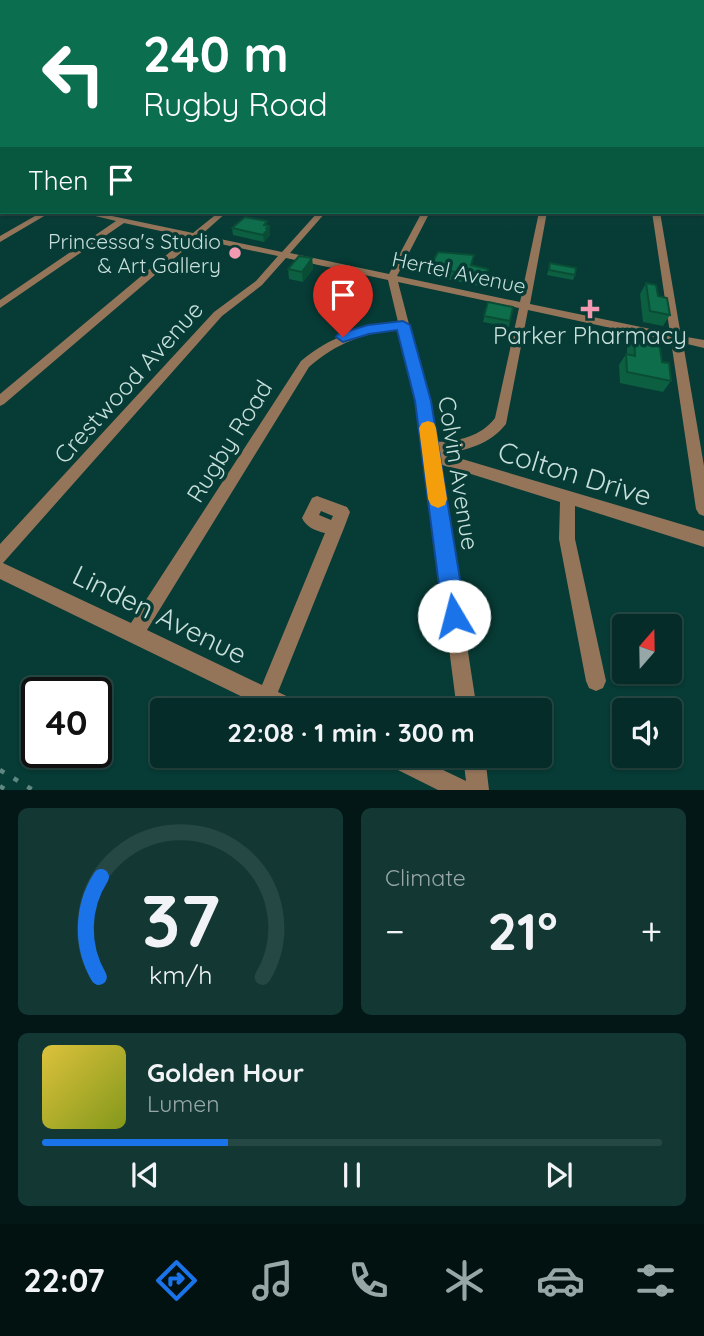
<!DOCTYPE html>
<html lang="en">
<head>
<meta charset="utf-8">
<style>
  body { margin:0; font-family:Quicksand,sans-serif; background:#133834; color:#f1f3f6; height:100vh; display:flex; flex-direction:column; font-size:26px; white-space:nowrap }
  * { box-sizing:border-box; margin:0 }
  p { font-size:23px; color:#97a7a8 }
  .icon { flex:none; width:38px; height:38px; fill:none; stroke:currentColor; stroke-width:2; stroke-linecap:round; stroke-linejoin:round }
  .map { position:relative; height:790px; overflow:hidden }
  .drawer { display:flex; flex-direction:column; gap:18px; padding:18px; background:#031816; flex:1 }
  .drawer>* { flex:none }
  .top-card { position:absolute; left:0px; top:0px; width:705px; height:214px; box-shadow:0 2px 5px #0004,0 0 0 2px #264845; background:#0b6e4f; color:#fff; overflow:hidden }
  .needle { width:46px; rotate:20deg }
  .tools { position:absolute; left:612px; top:614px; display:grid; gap:14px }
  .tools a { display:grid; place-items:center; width:70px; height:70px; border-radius:7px; background:#052c28; box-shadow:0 2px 5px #0004,0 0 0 2px #264845; font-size:35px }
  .speed { position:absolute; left:21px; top:677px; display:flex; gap:14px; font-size:35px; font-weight:700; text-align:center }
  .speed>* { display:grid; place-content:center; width:91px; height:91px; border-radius:50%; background:#052c28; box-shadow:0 2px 5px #0004,0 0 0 2px #264845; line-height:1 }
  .speed .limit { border:4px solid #111; border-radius:10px; background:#fff; color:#111 }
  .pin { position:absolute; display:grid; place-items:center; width:60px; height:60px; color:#fff; margin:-72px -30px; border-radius:50% 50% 50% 0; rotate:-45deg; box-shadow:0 0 7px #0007 }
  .pin .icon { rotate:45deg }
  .me { position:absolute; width:77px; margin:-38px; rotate:352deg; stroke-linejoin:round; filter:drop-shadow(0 0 5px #0008) }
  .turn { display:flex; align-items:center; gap:24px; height:147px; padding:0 28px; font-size:32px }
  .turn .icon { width:91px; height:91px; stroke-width:2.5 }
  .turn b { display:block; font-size:49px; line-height:60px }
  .then { display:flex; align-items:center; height:66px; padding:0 28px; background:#0003; gap:14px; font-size:26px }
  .big { font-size:52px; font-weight:700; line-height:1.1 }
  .drawer .tile { flex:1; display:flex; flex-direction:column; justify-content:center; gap:10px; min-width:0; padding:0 24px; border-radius:10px; background:#133834 }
  .drawer .dial { align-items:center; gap:0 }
  .dial svg { height:182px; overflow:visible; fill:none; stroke:#264845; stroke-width:7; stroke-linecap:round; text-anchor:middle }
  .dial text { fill:#f1f3f6; stroke:none }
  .song { display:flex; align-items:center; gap:21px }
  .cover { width:84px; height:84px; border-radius:10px; background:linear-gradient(135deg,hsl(50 70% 55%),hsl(70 70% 35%)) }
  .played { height:7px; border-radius:4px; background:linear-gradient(90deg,#1a73e8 30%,#264845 30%) }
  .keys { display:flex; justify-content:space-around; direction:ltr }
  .heat { display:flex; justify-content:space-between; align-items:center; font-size:38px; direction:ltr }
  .drawer .tiles { flex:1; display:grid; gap:18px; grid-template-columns:1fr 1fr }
  .tile:last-child { grid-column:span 2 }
  .trip { position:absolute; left:150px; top:698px; width:402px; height:70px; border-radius:7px; background:#052c28; box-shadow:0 2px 5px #0004,0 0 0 2px #264845; font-weight:700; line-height:70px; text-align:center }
  .dock { display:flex; height:112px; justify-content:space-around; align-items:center; background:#021210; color:#97a7a8 }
  .dock .icon { width:49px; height:49px }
  .dock .active { color:#1a73e8 }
  .dock b { font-size:32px; color:#f1f3f6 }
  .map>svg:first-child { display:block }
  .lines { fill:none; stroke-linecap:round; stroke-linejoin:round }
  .minor { fill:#95755a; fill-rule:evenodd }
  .rail { stroke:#5f8781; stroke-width:4.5; stroke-dasharray:5 11; stroke-linecap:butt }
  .wall { fill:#0c5f41 }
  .shaded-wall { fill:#0a4d35 }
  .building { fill:#0e6e4c; stroke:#0a4d35; stroke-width:2 }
  .route { fill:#1a73e8; stroke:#114b97; stroke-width:2 }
  .slow { fill:#f59e0b }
  .poi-dot { fill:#f19ab1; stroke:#073b35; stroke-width:2.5 }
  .labels { text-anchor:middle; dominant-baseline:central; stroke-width:7; stroke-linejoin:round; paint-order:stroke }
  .far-poi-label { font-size:21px; fill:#c7dfdb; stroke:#073b35; text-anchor:end }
  .far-street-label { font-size:21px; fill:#c7dfdb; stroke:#073b35 }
  .poi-label { font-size:24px; fill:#c7dfdb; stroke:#073b35 }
  .street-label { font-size:24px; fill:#c7dfdb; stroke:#073b35 }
  .near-street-label { font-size:28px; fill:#c7dfdb; stroke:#073b35 }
</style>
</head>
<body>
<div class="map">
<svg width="704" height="790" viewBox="0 0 704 790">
  <rect width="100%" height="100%" fill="#073b35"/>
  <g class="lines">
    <path class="minor" d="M 2,137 L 2,141 L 0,142 L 0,138 Z
      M 0,173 L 2,173 L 0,178 Z
      M 0,192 L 2,192 L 2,197 L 0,197 Z
      M 42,212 L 51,212 L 0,242 L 0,236 Z
      M 79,212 L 93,212 L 193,233 L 219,212 L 227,212 L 201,235 L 282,252 L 318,212 L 326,212 L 290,253 L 389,274 L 422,212 L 430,212 L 397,276 L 520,302 L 539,212 L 547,212 L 530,304 L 670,333 L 652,212 L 660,212 L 681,336 L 704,340 L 704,348 L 683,343 L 704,466 L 704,516 L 699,514 L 696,509 L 671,341 L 528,310 L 506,424 C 490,444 467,451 442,453 L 704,531 L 704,547 L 575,506 L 575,539 L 606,681 L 603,688 L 596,691 L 589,688 L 586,681 L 559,539 L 560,502 L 439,464 L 477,710 L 457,710 L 417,401 L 400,329 C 365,333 336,343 309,367 L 147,630 L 262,685 L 325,533 C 316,531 306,527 302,518 L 312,498 L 317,496 L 347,507 L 350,512 L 344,528 L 278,692 L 301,703 L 304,710 L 273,710 L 259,705 L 0,579 L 0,544 L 214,312 L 256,281 L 278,256 L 197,239 L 4,404 L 0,406 L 0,394 L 188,237 L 124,223 L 0,308 L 0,300 L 116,221 ZM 286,258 L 388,280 L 398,322 C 361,327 329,337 301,361 L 131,623 L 3,563 L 222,316 L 262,285 ZM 398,282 L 519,308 L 495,418 C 480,437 459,441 436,442 L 429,401 ZM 321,511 L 333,516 L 331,520 L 319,515 Z
      M 380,756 L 414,756 L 466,781 L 463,756 L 485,756 L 489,790 L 438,790 L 384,763 Z"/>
    <path class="rail" d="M 0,770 L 33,790
      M 0,786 L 6,790"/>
  </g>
  <path class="wall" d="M 267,221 L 267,225 L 269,226 L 270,235 L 264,242 L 233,235 L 232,228 Z
    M 312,258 L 313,269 L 303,282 L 289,279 L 288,269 Z
    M 550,263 L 575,275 L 573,280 L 547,275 Z
    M 472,266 L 488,269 L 483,287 L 428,275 L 430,267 Z
    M 339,279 L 352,279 L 344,292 L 325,288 L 325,283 Z
    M 646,283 L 658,296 L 670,315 L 663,326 L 643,322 L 640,294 Z
    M 488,302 L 510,321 L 509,327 L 483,322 Z
    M 634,336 L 662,362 L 671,381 L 663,392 L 620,383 L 619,365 L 626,354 L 627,354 L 627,347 Z"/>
  <path class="shaded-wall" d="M 267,221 L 268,227 L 269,226 L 270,235 L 264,242 L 263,235 L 264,225 Z
    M 312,258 L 313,269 L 303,282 L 302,272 Z
    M 352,274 L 352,279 L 344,292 L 344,287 Z"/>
  <path class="building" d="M 245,217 L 267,221 L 264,225 L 269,226 L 267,228 L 269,228 L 263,235 L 232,228 Z
    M 438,252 L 474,255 L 471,265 L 488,269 L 486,278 L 430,267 Z
    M 299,256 L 312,258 L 302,272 L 288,269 Z
    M 550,263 L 576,268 L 575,275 L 549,270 Z
    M 344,273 L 352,274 L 344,287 L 325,283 L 329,277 L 339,279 Z
    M 646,283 L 656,285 L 658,296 L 667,298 L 670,315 L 650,311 Z
    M 488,302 L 513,307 L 510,321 L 484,316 Z
    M 634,336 L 659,342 L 662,362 L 669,363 L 671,381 L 627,372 L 626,354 L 635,356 Z"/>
  <linearGradient id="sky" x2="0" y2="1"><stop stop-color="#04201d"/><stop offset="0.52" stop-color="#2b555c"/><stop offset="1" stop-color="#2b555c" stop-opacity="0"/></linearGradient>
  <rect width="704" height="228" fill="url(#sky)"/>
  <path class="route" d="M 403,321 L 410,325 L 431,401 L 466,616 L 463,624 L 454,627 L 446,624 L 443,616 L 415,401 L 397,330 L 369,334 L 343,342 L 336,337 L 338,334 L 368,325 Z"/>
  <path class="slow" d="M 428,421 L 434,423 L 436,428 L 447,499 L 445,505 L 438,508 L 431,505 L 428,499 L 419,428 L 422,423 Z"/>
  <g class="poi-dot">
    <circle cx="235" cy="253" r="7"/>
    <path d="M586.5 298.5h7v7h7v7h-7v7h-7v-7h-7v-7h7z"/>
  </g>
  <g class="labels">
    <g class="far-poi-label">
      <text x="221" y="241">Princessa's Studio<tspan x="221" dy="24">&amp; Art Gallery</tspan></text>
    </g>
    <g class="far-street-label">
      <text transform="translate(459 272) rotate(12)">Hertel Avenue</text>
    </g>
    <g class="poi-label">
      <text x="590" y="335">Parker Pharmacy</text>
    </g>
    <g class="street-label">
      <text transform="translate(128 382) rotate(-48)">Crestwood Avenue</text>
      <text transform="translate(229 441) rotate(-58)">Rugby Road</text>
      <text transform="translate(459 473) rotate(81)">Colvin Avenue</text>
    </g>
    <g class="near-street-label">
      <text transform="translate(575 473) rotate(17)">Colton Drive</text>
      <text transform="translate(160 614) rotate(26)">Linden Avenue</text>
    </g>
  </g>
</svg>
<div class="tools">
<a><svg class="needle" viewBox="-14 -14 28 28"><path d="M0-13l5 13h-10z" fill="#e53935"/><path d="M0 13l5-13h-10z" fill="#97a7a8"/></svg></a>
<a><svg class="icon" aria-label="sound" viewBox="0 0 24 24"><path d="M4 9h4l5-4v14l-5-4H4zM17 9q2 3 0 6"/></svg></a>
</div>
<div class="speed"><div class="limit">40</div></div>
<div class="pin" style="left:343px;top:337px;background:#d93025"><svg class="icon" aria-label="arrive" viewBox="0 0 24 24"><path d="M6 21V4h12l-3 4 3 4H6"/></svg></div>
<svg class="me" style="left:454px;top:616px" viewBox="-20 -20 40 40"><circle r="19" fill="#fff"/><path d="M0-13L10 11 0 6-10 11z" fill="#1a73e8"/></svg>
<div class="trip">22:08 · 1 min · 300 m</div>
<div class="top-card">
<div class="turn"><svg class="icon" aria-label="left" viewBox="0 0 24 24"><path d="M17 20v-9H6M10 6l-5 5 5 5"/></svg><div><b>240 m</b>Rugby Road</div></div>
<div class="then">Then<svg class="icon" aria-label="arrive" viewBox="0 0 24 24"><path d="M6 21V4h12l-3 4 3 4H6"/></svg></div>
</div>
</div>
<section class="drawer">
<div class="tiles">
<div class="tile dial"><svg viewBox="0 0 100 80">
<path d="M14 69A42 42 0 1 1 86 69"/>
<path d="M14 69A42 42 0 0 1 15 25" stroke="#1a73e8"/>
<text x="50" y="56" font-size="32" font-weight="700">37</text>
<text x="50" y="72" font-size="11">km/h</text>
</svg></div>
<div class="tile"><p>Climate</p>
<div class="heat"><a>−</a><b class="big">21°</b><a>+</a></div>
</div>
<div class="tile">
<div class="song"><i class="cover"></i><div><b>Golden Hour</b><p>Lumen</p></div></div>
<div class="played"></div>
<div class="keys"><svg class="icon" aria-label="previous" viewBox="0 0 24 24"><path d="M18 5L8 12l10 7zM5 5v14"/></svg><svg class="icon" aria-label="pause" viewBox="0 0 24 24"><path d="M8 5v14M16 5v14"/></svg><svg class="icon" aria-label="next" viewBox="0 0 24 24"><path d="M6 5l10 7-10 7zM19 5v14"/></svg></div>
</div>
</div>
</section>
<nav class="dock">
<b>22:07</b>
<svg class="icon active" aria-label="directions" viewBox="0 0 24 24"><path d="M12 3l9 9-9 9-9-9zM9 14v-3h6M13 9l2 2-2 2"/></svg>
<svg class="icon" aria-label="music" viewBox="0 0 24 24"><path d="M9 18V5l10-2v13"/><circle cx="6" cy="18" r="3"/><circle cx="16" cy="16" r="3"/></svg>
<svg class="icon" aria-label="phone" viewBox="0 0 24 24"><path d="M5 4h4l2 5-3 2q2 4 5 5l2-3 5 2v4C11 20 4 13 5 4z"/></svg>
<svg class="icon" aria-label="climate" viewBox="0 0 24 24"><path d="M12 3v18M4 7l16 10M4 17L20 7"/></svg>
<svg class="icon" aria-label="car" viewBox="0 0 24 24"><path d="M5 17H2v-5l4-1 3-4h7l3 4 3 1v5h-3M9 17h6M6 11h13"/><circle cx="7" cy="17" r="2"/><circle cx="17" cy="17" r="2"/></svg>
<svg class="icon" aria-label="filters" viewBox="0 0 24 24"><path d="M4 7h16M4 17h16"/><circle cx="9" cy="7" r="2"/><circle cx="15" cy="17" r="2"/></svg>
</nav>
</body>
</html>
